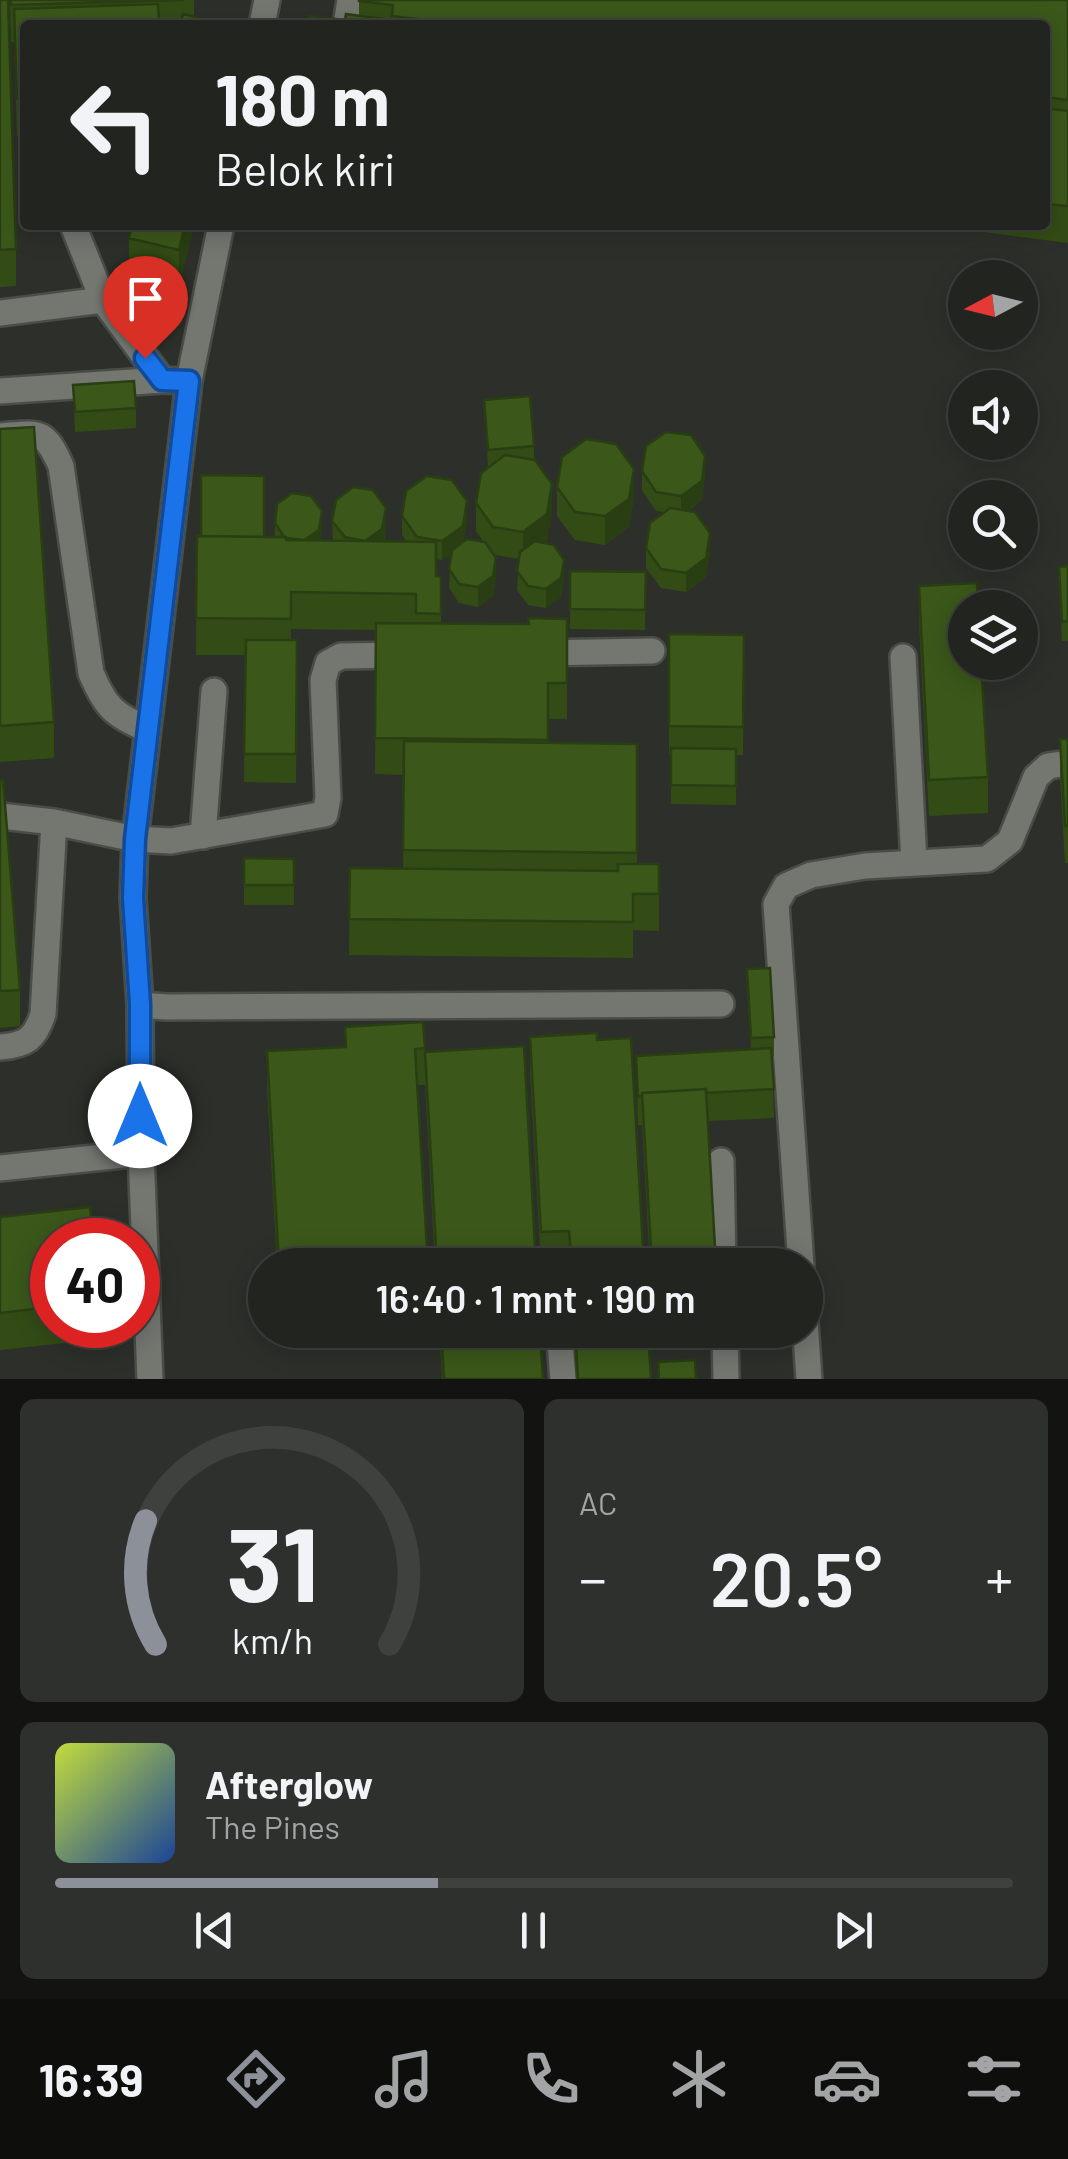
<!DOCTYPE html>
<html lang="id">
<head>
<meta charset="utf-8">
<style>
  body { margin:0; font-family:Barlow,sans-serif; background:#2e302d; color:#f1f3f6; height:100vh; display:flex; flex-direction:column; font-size:38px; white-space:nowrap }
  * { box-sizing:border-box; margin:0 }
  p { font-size:32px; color:#a2a4a5 }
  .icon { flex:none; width:55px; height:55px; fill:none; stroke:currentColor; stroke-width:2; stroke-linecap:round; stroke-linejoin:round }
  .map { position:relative; height:1379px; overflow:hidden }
  .side { display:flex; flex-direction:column; gap:20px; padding:20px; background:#131412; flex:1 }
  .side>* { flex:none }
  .guide { position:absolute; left:20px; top:20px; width:1030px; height:210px; border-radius:10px; box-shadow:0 5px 25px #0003,0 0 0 2px #3f413e; background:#222420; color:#f1f3f6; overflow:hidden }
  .needle { width:65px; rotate:263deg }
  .buttons { position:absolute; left:948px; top:260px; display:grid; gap:20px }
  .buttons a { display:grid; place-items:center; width:90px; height:90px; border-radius:50%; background:#222420; box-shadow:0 5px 25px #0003,0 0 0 2px #3f413e; font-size:50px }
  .speed { position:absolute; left:30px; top:1218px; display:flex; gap:20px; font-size:50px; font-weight:700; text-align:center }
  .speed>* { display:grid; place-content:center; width:130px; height:130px; border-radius:50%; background:#222420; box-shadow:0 5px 25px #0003,0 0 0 2px #3f413e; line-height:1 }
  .speed .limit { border:15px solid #d22; background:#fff; color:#111 }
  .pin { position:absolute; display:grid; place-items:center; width:85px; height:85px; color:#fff; margin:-102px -42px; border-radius:50% 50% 50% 0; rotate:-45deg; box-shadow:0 0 10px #0007 }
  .pin .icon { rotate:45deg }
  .me { position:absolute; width:110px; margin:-55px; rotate:0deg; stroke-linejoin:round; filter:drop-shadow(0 0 8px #0008) }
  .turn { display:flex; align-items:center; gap:35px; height:210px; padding:0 30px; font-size:45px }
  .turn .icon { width:130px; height:130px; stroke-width:2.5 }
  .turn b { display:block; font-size:70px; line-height:85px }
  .big { font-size:75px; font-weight:600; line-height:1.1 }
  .side .widget { flex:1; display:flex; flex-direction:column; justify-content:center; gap:15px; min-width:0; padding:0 35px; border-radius:15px; background:#2e302d }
  .side .dial { align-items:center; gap:0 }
  .dial svg { height:260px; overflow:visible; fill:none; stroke:#3f413e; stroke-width:7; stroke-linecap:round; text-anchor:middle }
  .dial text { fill:#f1f3f6; stroke:none }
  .song { display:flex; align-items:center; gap:30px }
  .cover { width:120px; height:120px; border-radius:15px; background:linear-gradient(135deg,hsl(70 70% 55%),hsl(220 70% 35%)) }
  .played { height:10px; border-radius:5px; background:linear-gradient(90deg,#8c9099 40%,#3f413e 40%) }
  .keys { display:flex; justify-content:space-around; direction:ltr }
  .heat { display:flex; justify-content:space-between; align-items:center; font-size:55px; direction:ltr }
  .side .tiles { flex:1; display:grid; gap:20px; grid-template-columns:1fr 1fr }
  .widget:last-child { grid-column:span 2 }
  .trip { position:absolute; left:248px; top:1248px; width:575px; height:100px; border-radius:50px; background:#222420; box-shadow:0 5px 25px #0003,0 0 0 2px #3f413e; font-weight:600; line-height:100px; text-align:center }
  .tab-bar { display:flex; height:160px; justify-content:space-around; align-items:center; background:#0e0e0d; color:#a2a4a5 }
  .tab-bar .icon { width:70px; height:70px }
  .tab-bar .current { color:#8c9099 }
  .tab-bar b { font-size:45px; color:#f1f3f6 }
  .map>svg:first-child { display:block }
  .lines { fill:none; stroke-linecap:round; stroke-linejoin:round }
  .minor-casing { stroke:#4a4d47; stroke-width:30 }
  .minor { stroke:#737770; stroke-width:25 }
  .wall { fill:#334c16 }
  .shaded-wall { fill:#293e12 }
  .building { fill:#3b581a; stroke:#293e12; stroke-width:2.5 }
  .route-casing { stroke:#114b97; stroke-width:25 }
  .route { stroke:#1a73e8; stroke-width:18 }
</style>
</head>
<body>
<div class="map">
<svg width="1068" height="1379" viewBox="0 0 1068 1379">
  <rect width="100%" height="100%" fill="#2d302a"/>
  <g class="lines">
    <g class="minor-casing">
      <path id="minor" d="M 262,25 L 267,0
        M 346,25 L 350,0
        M 73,225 L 103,300 L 162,380
        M 0,313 L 103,300
        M 0,391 L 162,380 L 189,381
        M 0,436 C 39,433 44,428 61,466 L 91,673 C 105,706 113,715 147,729
        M 537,653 L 652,651
        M 903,657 L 914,862
        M 0,816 L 54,822 L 135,839 L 171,841 L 325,814 L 328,798 L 323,680 L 328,663 L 341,656 L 407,655
        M 203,836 L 214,691
        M 140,1005 L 167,1007 L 721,1004
        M 0,1047 C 26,1045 35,1039 43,1014 L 54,822
        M 721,1161 L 723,1265
        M 0,1168 L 141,1153
        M 801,1265 L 776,904 L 786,886 L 811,875 L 865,866 L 987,859 L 1010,841 L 1036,777 L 1048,766 L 1068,763
        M 805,1321 L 809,1379
        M 559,1330 L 563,1379
        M 725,1330 L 726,1379
        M 150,1379 L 141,1153 L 140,1005 L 133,898 L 135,839 L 189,381 L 221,225"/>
    </g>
    <use href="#minor" class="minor"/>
  </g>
  <path class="wall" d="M 0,0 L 16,249 L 16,286 L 0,287 Z
    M 10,0 L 194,0 L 194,17 L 227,25 L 25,25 L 25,136 L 17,136 L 14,42 L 11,42 Z
    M 359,0 L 1068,0 L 1068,243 L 928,225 L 1045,225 L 1045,25 L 308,25 L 345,20 L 359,16 Z
    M 132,225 L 194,225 L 179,287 L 129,274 L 129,238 Z
    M 73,385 L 136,408 L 136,428 L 75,432 Z
    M 484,400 L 534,446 L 534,460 L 552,512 L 546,543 L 564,579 L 561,597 L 546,608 L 528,605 L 517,590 L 519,559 L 495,555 L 496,577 L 493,596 L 478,607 L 459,603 L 449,588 L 451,554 L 442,560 L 436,559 L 436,576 L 441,577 L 441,624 L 528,624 L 567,619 L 567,719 L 548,719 L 548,743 L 637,744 L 637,864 L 659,864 L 659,931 L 633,930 L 633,958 L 349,955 L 350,868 L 403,868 L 404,775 L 375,774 L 376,630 L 291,629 L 291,640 L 297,640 L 296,783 L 244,782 L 245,655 L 196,655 L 197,536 L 275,537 L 275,523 L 322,531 L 320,541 L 333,541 L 332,521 L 386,527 L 384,542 L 407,542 L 402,535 L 402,516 L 467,520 L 463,542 L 484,542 L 476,531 L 476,503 L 488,467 Z
    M 0,429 L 54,722 L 54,758 L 0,762 Z
    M 642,471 L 705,475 L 702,500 L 688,511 L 710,552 L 706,577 L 686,592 L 661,588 L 646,568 L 646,548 L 664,512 L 656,511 L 642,490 Z
    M 557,487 L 634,497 L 629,527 L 605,545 L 575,540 L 557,516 Z
    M 1068,566 L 1068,641 L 1062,641 L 1059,567 Z
    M 570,571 L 646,572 L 645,630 L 570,629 Z
    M 919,586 L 988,777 L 988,813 L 929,816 L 919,622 Z
    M 669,634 L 744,635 L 743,755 L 736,755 L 736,805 L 671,804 L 671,754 L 669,754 Z
    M 1060,739 L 1068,739 L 1068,863 L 1065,863 L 1060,776 Z
    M 0,780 L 20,990 L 20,1026 L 0,1028 Z
    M 244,858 L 294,859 L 294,905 L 244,905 Z
    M 747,969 L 774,1037 L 774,1056 L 772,1056 L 774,1118 L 708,1121 L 716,1265 L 650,1265 L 642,1125 L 638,1125 L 636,1056 L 751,1049 Z
    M 423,1022 L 425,1052 L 536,1265 L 435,1265 L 425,1085 L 417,1085 L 428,1265 L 277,1265 L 267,1088 L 267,1051 L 345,1047 L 345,1027 Z
    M 530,1037 L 597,1040 L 644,1265 L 541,1265 L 530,1074 Z
    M 0,1217 L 52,1240 L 52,1325 L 101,1325 L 101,1339 L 0,1350 Z
    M 281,1330 L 429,1330 L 429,1334 L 281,1342 Z
    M 439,1330 L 540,1330 L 543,1379 L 442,1379 Z
    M 573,1330 L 648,1330 L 651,1379 L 576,1379 Z"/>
  <path class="shaded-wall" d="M 185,225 L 194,225 L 179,287 L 179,250 Z
    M 705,456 L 705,475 L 702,500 L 681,515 L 681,496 Z
    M 634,469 L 634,497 L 629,527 L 605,545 L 605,516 Z
    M 552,484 L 552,512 L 547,542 L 523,560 L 523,532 Z
    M 467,501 L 467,520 L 463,545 L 442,560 L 442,541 Z
    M 386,508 L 386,527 L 382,548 L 365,541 Z
    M 322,511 L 322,531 L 319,549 L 304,540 Z
    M 710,533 L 710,552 L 706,577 L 686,592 L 686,573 Z
    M 496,558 L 496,577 L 493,596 L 478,607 L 478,587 Z
    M 564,560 L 564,579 L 561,597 L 546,608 L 546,589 Z"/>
  <path class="building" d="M 0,0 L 8,0 L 16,249 L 0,250 Z
    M 11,0 L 184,0 L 11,5 Z
    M 359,0 L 1068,0 L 1068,100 L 1045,97 L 1045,25 L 467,25 L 392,16 L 393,5 L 359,1 Z
    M 158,4 L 159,25 L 25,25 L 25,99 L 17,99 L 14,9 Z
    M 183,14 L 227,25 L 180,25 Z
    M 346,14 L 398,21 L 397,24 L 404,25 L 308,25 L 309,16 L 345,20 Z
    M 1045,108 L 1068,111 L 1068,206 L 1045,204 Z
    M 132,225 L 185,225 L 179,250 L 129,238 Z
    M 134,381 L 136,408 L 75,412 L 73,385 Z
    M 530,396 L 534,446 L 488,450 L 484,400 Z
    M 34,427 L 54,722 L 0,726 L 0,429 Z
    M 666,432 L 691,435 L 705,456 L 702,481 L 681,496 L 656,492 L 642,471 L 646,446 Z
    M 586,439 L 616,444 L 634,469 L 629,499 L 605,516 L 575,512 L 557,487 L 562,457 Z
    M 505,455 L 535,460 L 552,484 L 547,514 L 523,532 L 493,527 L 476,503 L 481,473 Z
    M 201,475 L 264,476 L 264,537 L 201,536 Z
    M 427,476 L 452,480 L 467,501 L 463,526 L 442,541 L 417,537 L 402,516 L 406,491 Z
    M 353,487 L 373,490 L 386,508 L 382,529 L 365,541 L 345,537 L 332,521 L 336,500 Z
    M 292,493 L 311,496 L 322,511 L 319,530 L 304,540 L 285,538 L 275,523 L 277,504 Z
    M 670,508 L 695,512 L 710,533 L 706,558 L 686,573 L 661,569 L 646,548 L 650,523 Z
    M 197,536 L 286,537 L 286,540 L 436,542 L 436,576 L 441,577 L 441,614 L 416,613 L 416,594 L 291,592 L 291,619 L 196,618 Z
    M 467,539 L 485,542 L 496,558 L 493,576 L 478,587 L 459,584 L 449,569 L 452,550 Z
    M 535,541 L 554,545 L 564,560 L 561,578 L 546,589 L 528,586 L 517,571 L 520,552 Z
    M 1068,566 L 1068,621 L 1062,622 L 1059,567 Z
    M 570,571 L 646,572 L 645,610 L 570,609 Z
    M 977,583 L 978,608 L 965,608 L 965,662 L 981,662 L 988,777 L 929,780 L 919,586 Z
    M 528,618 L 567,619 L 567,683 L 548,683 L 548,740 L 375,738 L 376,623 L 529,624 Z
    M 669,634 L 744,635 L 743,727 L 669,726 Z
    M 246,640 L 297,640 L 296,754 L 244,754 Z
    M 1060,739 L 1068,739 L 1068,826 L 1065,826 Z
    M 404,741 L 637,744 L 637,853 L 403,850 Z
    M 671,748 L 736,749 L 736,786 L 671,785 Z
    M 0,780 L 3,780 L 20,990 L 0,991 Z
    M 244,858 L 294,859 L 294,885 L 244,885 Z
    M 618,864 L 659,864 L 659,894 L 633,894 L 633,922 L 349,919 L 350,868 L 618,871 Z
    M 770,968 L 774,1037 L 751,1038 L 747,969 Z
    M 423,1022 L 425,1048 L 415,1049 L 428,1265 L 279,1265 L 267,1051 L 346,1047 L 345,1027 Z
    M 597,1033 L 597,1040 L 631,1038 L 644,1265 L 572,1265 L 569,1231 L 541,1232 L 530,1037 Z
    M 524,1046 L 536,1265 L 437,1265 L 425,1052 Z
    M 771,1048 L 774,1089 L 706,1093 L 706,1089 L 642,1093 L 642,1096 L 638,1097 L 636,1056 Z
    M 706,1089 L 716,1265 L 652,1265 L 642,1093 Z
    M 90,1207 L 94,1240 L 52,1240 L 52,1307 L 0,1313 L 0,1217 Z
    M 441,1330 L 540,1330 L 543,1379 L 444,1379 Z
    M 575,1330 L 648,1330 L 651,1379 L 578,1379 Z
    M 695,1360 L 696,1379 L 659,1379 L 658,1362 Z"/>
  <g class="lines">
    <g class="route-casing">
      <path id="route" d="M 140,1116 L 140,1004 L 133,898 L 135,839 L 189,381 L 162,380 L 145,358"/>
    </g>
    <use href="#route" class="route"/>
  </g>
</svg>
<div class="buttons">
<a><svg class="needle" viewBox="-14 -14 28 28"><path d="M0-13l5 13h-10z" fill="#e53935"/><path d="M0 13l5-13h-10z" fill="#a2a4a5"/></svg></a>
<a><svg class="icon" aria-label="sound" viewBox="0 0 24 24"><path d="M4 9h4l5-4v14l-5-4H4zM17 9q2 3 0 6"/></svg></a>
<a><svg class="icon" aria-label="search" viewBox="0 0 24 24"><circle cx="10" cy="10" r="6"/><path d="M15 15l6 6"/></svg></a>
<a><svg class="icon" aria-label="layers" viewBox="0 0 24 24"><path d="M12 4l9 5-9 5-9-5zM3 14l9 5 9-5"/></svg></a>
</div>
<div class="speed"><div class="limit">40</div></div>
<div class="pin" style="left:145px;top:358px;background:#d93025"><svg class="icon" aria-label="arrive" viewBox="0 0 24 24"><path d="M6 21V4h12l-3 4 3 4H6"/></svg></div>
<svg class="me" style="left:140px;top:1116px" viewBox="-20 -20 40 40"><circle r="19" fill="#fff"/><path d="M0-13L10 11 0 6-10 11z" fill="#1a73e8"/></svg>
<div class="trip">16:40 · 1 mnt · 190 m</div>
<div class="guide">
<div class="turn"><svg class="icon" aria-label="left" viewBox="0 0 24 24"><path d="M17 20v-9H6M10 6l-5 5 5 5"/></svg><div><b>180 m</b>Belok kiri</div></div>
</div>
</div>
<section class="side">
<div class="tiles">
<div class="widget dial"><svg viewBox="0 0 100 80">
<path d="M14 69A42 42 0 1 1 86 69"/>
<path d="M14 69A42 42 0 0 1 11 31" stroke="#8c9099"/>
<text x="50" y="56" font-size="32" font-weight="700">31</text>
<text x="50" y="72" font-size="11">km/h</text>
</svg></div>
<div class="widget"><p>AC</p>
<div class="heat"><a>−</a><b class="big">20.5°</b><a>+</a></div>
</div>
<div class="widget">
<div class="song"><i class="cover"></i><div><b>Afterglow</b><p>The Pines</p></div></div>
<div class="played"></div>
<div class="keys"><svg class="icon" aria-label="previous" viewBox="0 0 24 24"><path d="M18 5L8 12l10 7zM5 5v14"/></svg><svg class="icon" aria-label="pause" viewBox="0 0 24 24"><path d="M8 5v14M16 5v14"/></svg><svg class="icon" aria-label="next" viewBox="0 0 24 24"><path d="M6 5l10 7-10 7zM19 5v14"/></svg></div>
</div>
</div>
</section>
<nav class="tab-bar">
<b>16:39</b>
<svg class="icon current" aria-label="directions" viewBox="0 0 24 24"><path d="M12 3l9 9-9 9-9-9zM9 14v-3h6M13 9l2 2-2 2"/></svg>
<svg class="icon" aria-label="music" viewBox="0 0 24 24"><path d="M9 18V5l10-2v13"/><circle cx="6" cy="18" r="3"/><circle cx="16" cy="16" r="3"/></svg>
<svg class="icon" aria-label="phone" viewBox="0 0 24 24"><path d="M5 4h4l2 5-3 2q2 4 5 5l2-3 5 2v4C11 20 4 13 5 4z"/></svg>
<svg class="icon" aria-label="climate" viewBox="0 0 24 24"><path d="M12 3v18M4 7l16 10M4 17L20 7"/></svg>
<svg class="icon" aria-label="car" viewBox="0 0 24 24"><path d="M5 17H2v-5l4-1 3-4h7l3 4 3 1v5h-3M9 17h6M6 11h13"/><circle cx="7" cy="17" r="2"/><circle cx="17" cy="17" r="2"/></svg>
<svg class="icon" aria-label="filters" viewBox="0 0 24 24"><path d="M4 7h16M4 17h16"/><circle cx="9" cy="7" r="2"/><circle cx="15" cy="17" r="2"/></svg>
</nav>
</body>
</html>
